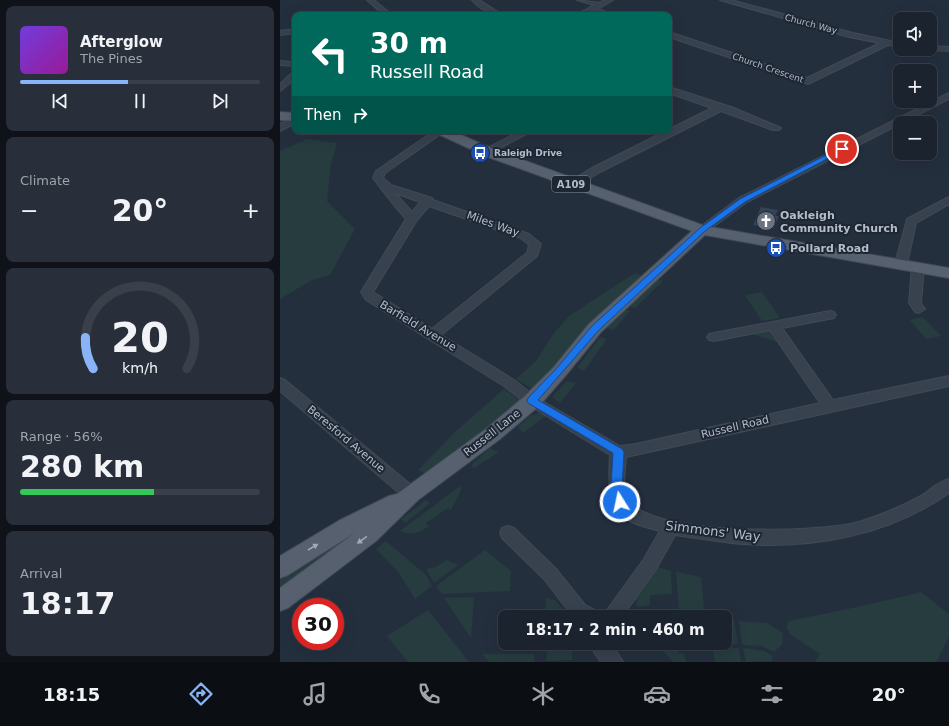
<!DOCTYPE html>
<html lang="en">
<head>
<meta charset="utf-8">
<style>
  body { margin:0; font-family:"DejaVu Sans",sans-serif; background:#282f3a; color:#f1f3f6; height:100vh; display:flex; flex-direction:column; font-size:15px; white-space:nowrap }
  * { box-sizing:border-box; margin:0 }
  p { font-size:13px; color:#a0a4aa }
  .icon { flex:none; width:22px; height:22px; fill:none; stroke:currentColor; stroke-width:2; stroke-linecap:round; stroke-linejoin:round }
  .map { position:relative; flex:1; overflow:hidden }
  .sheet { display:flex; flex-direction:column; gap:6px; padding:6px; background:#0f1319; width:280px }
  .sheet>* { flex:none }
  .top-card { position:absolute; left:12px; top:12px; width:380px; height:122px; border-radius:8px; box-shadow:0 4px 16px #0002,0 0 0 1px #39404a; background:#00695c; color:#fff; overflow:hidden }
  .tools { position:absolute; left:613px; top:12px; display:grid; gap:8px }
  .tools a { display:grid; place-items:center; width:44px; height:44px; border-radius:8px; background:#1b232e; box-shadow:0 4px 16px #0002,0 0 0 1px #39404a; font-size:20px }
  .speed { position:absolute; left:12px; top:598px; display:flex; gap:8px; font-size:20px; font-weight:700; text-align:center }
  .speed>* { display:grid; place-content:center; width:52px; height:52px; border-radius:50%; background:#1b232e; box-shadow:0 4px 16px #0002,0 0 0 1px #39404a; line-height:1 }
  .speed .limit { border:6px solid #d22; background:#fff; color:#111 }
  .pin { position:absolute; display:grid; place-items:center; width:34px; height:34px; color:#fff; margin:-17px; border:2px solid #fff; border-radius:50%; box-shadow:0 1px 4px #0007 }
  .me { position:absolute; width:44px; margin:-22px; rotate:350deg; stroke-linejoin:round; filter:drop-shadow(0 0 3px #0008) }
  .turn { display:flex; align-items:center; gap:14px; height:84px; padding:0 12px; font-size:18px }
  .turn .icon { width:52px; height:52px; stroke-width:2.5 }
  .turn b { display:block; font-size:28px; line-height:34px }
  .then { display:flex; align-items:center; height:38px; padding:0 12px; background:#0003; gap:8px; font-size:15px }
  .big { font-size:30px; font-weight:700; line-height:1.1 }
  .sheet .card { flex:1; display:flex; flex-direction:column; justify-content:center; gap:6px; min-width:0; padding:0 14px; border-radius:8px; background:#282f3a }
  .sheet .dial { align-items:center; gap:0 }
  .dial svg { height:104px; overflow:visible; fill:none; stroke:#39404a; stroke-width:7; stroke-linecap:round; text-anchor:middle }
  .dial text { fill:#f1f3f6; stroke:none }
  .song { display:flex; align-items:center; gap:12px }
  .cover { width:48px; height:48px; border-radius:6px; background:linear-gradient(135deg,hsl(260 70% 55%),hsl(300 70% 35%)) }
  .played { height:4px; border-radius:2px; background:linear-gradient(90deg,#8ab4f8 45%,#39404a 45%) }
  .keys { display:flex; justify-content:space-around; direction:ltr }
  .heat { display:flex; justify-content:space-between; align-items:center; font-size:22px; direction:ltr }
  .charge { height:6px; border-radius:3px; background:linear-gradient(90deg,#34c759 56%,#39404a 0) }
  .trip { position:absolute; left:218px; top:610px; width:234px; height:40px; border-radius:8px; background:#1b232e; box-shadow:0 4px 16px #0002,0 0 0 1px #39404a; font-weight:700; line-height:40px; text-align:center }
  .tabs { display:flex; height:64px; justify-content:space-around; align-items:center; background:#0b0e12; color:#a0a4aa }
  .tabs .icon { width:28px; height:28px }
  .tabs .current { color:#8ab4f8 }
  .tabs b { font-size:18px; color:#f1f3f6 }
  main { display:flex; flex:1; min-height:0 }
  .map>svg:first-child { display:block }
  .green { fill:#263c3f }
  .building { fill:#364354 }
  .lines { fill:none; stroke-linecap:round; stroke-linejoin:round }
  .minor-casing { stroke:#414a57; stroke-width:2 }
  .major-casing { stroke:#414a57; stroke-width:2 }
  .minor { fill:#38414e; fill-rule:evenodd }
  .major { fill:#56606e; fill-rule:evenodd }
  .oneway { fill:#a1aab7 }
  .route { fill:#1a73e8; stroke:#114b97 }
  .labels { text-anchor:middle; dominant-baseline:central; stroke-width:4; stroke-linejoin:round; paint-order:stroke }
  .far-street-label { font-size:9px; fill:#b4bcc9; stroke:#1d2633 }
  .far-poi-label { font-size:9px; font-weight:bold; fill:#b4bcc9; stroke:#1d2633; text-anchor:start }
  .shield { fill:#1d2633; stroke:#878f9c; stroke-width:1 }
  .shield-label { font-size:10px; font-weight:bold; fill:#b4bcc9 }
  .poi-label { font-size:11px; font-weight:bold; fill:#b4bcc9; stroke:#1d2633; text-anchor:start }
  .street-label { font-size:11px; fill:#b4bcc9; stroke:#1d2633 }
  .near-street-label { font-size:13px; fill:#b4bcc9; stroke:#1d2633 }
</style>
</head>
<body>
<main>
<section class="sheet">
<div class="card">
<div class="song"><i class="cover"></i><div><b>Afterglow</b><p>The Pines</p></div></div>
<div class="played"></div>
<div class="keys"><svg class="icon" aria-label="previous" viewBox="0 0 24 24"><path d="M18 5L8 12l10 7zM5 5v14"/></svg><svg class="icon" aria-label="pause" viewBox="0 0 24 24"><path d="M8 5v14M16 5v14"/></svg><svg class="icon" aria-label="next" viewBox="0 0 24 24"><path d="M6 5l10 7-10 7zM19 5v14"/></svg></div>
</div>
<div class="card"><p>Climate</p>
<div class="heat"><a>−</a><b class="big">20°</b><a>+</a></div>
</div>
<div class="card dial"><svg viewBox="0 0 100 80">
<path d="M14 69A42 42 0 1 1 86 69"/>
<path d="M14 69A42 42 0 0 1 8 45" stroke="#8ab4f8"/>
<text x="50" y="56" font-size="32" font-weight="700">20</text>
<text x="50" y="72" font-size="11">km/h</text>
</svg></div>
<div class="card"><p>Range · 56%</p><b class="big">280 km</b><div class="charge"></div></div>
<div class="card"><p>Arrival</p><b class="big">18:17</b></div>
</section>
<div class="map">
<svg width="669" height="662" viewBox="0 0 669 662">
  <rect width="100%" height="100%" fill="#242f3e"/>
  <path class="green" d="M 27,139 L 57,143 L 51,164 L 47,201 L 75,229 L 50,275 L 32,280 L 0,299 L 0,151 Z
    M 355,273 L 363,276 L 331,304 L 254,390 L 236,379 L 256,361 L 274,333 L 289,316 Z
    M 377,279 L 383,281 L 355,308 L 349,306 Z
    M 482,292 L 500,318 L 482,321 L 465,295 Z
    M 344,309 L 350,311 L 334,330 L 327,328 Z
    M 643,317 L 661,336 L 646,339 L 630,320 Z
    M 489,330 L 493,332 L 501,343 L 471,334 L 442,340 L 443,336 Z
    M 320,337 L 327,339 L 304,371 L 297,368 Z
    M 287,381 L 296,383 L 280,403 L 272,397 Z
    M 224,389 L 242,402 L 208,431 L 147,474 L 138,470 L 177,430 Z
    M 261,412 L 266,416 L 243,433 L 238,427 L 250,416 Z
    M 210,448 L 219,452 L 194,468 L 192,467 L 192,464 Z
    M 180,486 L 181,490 L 171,510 L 168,508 L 146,523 L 149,526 C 140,533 131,536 120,531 Z
    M 146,500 L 150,503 L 125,523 L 121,519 Z
    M 71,532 L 77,540 L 0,597 L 0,578 Z
    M 106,541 L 146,575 L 152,586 L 135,599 L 119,573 L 96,549 Z
    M 205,550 L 231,571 L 230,591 L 162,594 L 156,586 Z
    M 167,560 L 178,565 L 154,583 L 146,569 L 156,567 Z
    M 378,567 L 391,571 L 392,594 L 370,595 L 370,605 L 357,607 L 356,599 Z
    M 396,572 L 421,577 L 424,609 L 399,610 Z
    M 641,592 L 669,614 L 669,637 L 656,662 L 535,662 L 540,654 L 511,635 L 506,627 L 509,621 L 582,606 Z
    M 194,597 L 191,638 L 164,598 Z
    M 266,598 L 275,600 L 289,617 L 265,617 Z
    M 148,610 L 189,662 L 128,662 L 107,636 Z
    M 445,619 L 454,620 L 458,644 L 431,645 L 431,643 L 445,643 Z
    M 459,621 L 487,623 L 503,633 L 502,644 L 494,652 L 482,646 L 462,645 Z
    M 268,643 L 293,643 L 292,660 L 266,661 Z
    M 390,646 L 397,646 L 398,653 L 404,654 L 406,662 L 393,662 L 382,650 Z
    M 459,648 L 461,662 L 435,662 L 433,649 Z
    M 463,648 L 484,651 L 493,656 L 491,659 L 494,661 L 466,662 Z
    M 202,654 L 255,654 L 254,662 L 209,662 Z"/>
  <path class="building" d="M 481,207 L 498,210 L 495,216 L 499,216 L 493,229 L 473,225 Z"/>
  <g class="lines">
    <g class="minor-casing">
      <path id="minor" d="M 87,0 L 94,0 L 112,15 L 104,15 Z
        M 192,0 L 199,0 L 223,15 C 211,15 199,9 192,0 Z
        M 297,0 L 319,3 L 325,0 L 333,0 L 318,9 L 334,15 L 323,15 L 313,12 L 306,15 L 296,15 L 314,5 Z
        M 440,0 L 451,0 L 573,33 L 620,43 L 620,47 L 608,45 L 528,84 L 389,37 L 389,32 L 527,78 L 600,43 L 569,37 Z
        M 15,29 L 15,33 L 0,35 L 0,31 Z
        M 650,46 L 669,47 L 669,51 L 647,50 L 650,49 Z
        M 0,61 L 15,62 L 15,66 L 0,65 Z
        M 12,73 L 15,73 L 15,79 L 0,91 L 0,84 Z
        M 389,87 L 454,108 L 501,128 L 499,130 L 493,130 L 441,111 L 320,172 L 297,186 L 289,186 L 288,184 L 289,182 L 312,168 L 432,108 L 389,93 Z
        M 669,93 L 669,99 L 467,202 L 426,232 L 418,232 L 416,230 L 459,198 Z
        M 15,116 L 15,123 L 0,131 L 0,124 Z
        M 154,131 L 165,131 L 105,173 L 103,178 L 111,185 L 152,198 L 153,200 L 249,234 L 261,244 L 257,256 L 161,335 L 234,380 L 257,398 L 340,446 L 356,444 L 540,403 L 490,330 L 434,341 L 429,340 L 427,337 L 429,334 L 434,333 L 550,311 L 554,312 L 556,315 L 554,318 L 502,328 L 553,400 L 669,376 L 669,386 L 346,457 C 345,470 342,487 348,499 C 369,537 540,533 579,522 C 601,515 621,507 641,496 C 650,490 658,482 669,479 L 669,493 C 609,535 535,549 462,544 C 440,542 418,538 395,535 L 376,569 L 342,617 L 322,617 L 364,559 L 380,531 C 371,528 356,526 348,520 C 326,505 329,478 330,455 L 247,404 L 224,386 L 86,300 L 81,292 L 126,219 C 114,206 104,192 93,178 L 96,171 ZM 115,193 L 140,202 L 132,212 ZM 149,206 L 241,238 L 249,245 L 247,253 L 152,329 L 93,292 L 137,220 Z
        M 240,131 L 252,131 L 210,153 L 204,153 L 202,151 Z
        M 669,197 L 669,204 L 636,223 L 627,264 L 621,268 L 617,266 L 615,264 L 627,219 Z
        M 638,263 L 644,267 L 641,303 L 645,309 L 639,313 L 635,312 L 629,303 L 632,267 Z
        M 0,378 L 5,380 L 137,490 L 139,494 L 137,498 L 131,500 L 125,498 L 0,391 Z
        M 228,526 L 234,528 L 276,569 L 305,605 L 316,611 L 319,617 L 293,617 L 264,579 L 222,538 L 220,533 L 222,528 Z
        M 313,643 L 331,643 L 343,662 L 321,662 C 317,656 311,651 313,643 Z"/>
    </g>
    <g class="major-casing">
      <path id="major" d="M 0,112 L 15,113 L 15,121 L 0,120 Z
        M 156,131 L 172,131 L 218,151 L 425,226 L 669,268 L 669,278 L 425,235 L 321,332 L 286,375 L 259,406 L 220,439 L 138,500 L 96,541 L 8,608 L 0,611 L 0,588 L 76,532 L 8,575 L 0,578 L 0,556 L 60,520 L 109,496 L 117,494 L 206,429 L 245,396 L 274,367 L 309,324 L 412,231 L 208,157 L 158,134 Z"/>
    </g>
    <use href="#minor" class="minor"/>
    <use href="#major" class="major"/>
  </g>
  <defs><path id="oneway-solid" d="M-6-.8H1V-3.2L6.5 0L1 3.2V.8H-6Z"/></defs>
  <g class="oneway">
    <use href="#oneway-solid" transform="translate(82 540) rotate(144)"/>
    <use href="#oneway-solid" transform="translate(33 547) rotate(-31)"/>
  </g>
  <path class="route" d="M 562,147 L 565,149 L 564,150 L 465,202 L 425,231 L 319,330 L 258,400 L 342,449 L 344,452 L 342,488 L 346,502 L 344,505 L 337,505 L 331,488 L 333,453 L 248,403 L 247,401 L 248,398 L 276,369 L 312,326 L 420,228 L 460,199 Z"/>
  <defs>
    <g id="bus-disc" transform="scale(1)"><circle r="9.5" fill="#1a4fb4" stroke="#1d2633"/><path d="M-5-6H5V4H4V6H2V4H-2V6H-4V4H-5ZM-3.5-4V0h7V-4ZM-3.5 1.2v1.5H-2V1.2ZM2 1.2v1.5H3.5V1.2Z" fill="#fff"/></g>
    <g id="church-disc" transform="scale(1)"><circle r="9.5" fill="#6b7280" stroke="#1d2633"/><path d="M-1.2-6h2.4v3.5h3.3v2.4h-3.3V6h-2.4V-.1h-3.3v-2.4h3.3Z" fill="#fff"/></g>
  </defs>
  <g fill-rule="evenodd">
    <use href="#bus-disc" x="200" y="153"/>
    <use href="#church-disc" x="486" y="221"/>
    <use href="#bus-disc" x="496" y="248"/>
  </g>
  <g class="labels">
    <g class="far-street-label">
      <text transform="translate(531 24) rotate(15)">Church Way</text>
      <text transform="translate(488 68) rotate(19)">Church Crescent</text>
    </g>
    <g class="far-poi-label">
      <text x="214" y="153">Raleigh Drive</text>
    </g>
    <rect class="shield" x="272" y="176" width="38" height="16" rx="3"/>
    <g class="shield-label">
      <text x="291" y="184">A109</text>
    </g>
    <g class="poi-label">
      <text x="500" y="215">Oakleigh<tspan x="500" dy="13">Community Church</tspan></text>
      <text x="510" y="248">Pollard Road</text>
    </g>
    <g class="street-label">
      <text transform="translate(213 224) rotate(20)">Miles Way</text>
      <text transform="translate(138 326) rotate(31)">Barfield Avenue</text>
      <text transform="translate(455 427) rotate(-13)">Russell Road</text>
      <text transform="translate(212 433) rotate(-38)">Russell Lane</text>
      <text transform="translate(66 439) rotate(40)">Beresford Avenue</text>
    </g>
    <g class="near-street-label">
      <text transform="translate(433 531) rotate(7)">Simmons' Way</text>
    </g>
  </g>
</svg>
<div class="tools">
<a><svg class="icon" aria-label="sound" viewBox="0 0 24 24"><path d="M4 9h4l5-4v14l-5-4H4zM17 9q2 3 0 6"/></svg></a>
<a>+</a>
<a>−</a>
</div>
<div class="speed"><div class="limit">30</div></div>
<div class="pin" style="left:562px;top:149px;background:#d93025"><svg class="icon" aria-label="arrive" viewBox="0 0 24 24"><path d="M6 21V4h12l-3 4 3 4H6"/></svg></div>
<svg class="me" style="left:340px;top:502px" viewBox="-20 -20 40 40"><circle r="17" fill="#1a73e8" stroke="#fff" stroke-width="3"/><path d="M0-11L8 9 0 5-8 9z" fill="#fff"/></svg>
<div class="trip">18:17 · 2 min · 460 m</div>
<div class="top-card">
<div class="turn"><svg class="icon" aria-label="left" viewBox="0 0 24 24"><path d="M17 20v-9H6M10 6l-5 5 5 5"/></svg><div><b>30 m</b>Russell Road</div></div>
<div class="then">Then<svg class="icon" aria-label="right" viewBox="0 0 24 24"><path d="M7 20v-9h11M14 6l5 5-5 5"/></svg></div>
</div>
</div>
</main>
<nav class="tabs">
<b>18:15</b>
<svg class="icon current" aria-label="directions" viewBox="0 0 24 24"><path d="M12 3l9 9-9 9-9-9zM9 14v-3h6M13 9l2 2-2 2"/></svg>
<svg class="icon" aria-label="music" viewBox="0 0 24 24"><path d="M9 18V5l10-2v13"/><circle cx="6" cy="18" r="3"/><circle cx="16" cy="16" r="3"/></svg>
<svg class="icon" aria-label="phone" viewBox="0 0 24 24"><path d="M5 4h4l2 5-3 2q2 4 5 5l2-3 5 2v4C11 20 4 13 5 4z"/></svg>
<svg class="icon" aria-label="climate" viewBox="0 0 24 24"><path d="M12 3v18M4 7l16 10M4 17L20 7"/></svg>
<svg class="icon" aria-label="car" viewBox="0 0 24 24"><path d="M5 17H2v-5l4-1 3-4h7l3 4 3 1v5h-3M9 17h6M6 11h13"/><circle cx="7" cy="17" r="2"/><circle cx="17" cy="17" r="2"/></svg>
<svg class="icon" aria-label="filters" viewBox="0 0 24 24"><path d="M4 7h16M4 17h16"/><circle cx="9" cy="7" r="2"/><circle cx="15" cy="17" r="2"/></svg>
<b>20°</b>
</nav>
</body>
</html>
